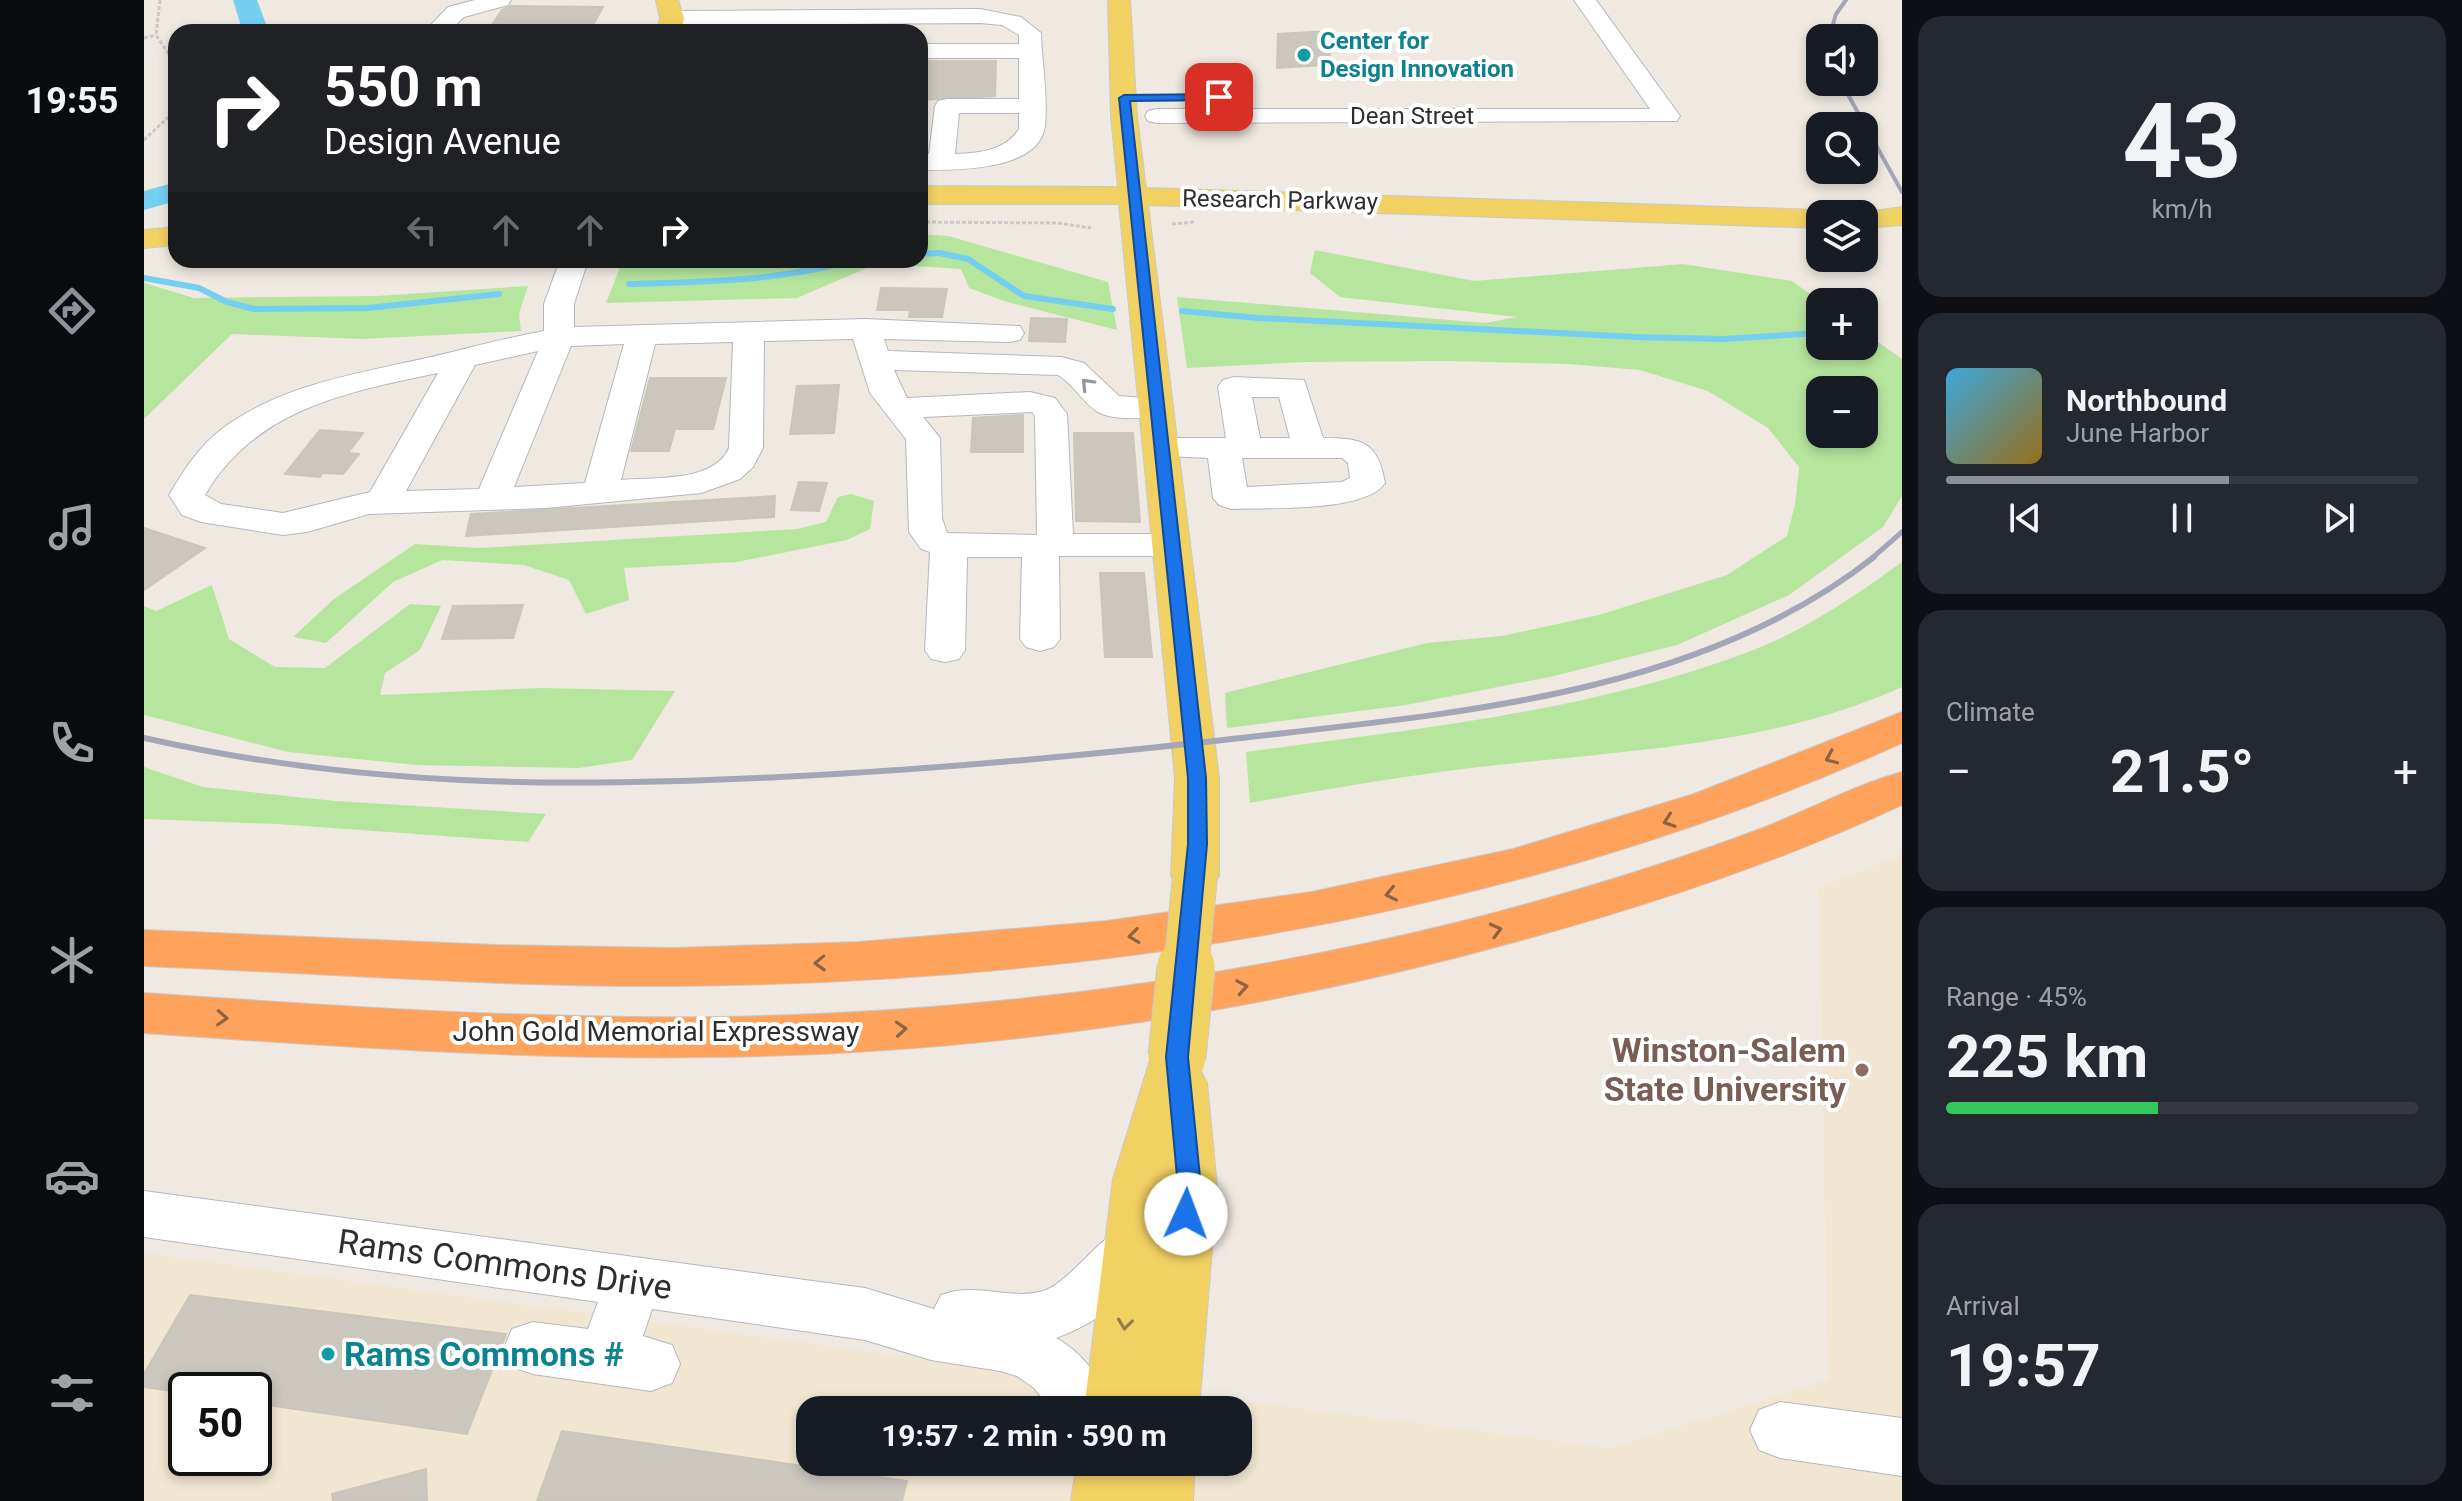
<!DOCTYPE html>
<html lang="en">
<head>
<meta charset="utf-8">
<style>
  body { margin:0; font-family:Roboto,sans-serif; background:#242831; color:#f1f3f6; height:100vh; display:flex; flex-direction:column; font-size:30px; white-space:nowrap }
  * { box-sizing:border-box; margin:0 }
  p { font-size:26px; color:#9ea1a6 }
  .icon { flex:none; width:44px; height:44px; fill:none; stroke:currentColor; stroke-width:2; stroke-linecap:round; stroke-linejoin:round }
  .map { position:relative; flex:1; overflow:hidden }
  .side { display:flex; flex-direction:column; gap:16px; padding:16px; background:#0d0f14; width:560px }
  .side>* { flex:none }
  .top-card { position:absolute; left:24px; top:24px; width:760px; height:244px; border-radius:24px; box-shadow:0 4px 12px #0003; background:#202124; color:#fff; overflow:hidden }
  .fabs { position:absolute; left:1662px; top:24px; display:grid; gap:16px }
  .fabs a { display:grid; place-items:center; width:72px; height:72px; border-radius:16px; background:#171b24; box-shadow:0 4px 12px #0003; font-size:40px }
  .speed { position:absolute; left:24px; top:1372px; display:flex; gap:16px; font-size:40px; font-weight:700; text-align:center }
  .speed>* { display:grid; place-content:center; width:104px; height:104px; border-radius:50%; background:#171b24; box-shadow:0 4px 12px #0003; line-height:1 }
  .speed .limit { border:4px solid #111; border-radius:12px; background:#fff; color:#111 }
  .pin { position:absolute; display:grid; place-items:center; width:68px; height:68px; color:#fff; margin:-34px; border-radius:16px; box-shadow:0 4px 12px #0006 }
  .me { position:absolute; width:88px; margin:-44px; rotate:2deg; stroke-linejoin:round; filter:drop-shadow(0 0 6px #0008) }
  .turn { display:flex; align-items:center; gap:28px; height:168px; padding:0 24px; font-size:36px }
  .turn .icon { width:104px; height:104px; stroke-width:2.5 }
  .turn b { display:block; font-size:56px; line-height:68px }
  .lanes { display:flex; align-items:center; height:76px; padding:0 24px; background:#0003; justify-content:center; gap:40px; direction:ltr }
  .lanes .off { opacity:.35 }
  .big { font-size:60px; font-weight:700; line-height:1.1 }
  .side .tile { flex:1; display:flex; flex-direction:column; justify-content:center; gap:12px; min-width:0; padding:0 28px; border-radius:24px; background:#242831 }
  .side .dial { align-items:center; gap:0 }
  .dial b { font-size:104px; line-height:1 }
  .song { display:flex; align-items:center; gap:24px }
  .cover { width:96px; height:96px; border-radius:12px; background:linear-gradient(135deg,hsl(200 70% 55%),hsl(40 70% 35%)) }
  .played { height:8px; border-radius:4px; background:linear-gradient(90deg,#8c9099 60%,#363941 60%) }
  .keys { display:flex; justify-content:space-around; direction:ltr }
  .heat { display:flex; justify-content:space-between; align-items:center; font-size:44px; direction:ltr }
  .charge { height:12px; border-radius:6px; background:linear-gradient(90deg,#34c759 45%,#363941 0) }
  .trip { position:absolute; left:652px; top:1396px; width:456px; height:80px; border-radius:24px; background:#171b24; box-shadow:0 4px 12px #0003; font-weight:700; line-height:80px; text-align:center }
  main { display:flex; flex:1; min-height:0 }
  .dock { display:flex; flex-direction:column; width:144px; justify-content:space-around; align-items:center; background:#090b0e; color:#9ea1a6 }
  .dock .icon { width:56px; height:56px }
  .dock .on { color:#8c9099 }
  .dock b { font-size:36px; color:#f1f3f6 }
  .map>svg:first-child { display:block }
  .education { fill:#f0e6d1; fill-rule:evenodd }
  .green { fill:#b6e59e; fill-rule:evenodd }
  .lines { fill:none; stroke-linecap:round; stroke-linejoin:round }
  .stream { stroke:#75cff0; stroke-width:6 }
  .river { fill:#75cff0; fill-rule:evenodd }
  .building { fill:#cbc7bf; stroke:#cbc5ba; stroke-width:2 }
  .minor-casing { stroke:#b4b7c1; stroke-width:2 }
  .major-casing { stroke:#c9c9c9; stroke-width:2 }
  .highway-casing { stroke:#c9c9c9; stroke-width:2 }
  .path { stroke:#c9c9c9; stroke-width:3; stroke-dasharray:4 2; stroke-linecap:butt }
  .minor { fill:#fff; fill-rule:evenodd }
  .major { fill:#f2d163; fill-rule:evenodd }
  .highway { fill:#ffa35c; fill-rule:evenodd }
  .rail-far2 { stroke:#a3a6b8; stroke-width:4 }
  .rail-far1 { stroke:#a3a6b8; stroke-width:5 }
  .rail { stroke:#a3a6b8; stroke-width:6 }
  .major-bridge-far1-casing { stroke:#c9c9c9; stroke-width:46; stroke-linecap:butt }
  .major-bridge-casing { stroke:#c9c9c9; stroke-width:59; stroke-linecap:butt }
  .major-bridge-far1 { stroke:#f2d163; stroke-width:44 }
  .major-bridge { stroke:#f2d163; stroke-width:57 }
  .oneway { stroke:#969696 }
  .oneway2 { stroke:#8c6343 }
  .oneway3 { stroke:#908048 }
  .route { fill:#1a73e8; stroke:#114b97; stroke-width:2 }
  .culture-dot { fill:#0f9aa8; stroke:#fff; stroke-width:3 }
  .education-dot { fill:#8d6e63; stroke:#fff; stroke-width:3 }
  .labels { text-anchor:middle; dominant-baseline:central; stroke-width:8; stroke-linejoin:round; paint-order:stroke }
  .far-culture-label { font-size:24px; font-weight:bold; fill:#0d838f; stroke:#fff; text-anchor:start }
  .far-street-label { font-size:24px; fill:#2e2e2e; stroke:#fff }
  .street-label { font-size:28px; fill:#2e2e2e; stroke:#fff }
  .near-education-label { font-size:34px; font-weight:bold; fill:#785e54; stroke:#fff; text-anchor:end }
  .near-street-label { font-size:34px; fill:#2e2e2e; stroke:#fff }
  .near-culture-label { font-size:34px; font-weight:bold; fill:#0d838f; stroke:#fff; text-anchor:start }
</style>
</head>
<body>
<main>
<nav class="dock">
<b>19:55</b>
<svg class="icon on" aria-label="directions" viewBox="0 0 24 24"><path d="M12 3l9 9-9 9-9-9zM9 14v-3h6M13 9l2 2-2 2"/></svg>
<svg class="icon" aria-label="music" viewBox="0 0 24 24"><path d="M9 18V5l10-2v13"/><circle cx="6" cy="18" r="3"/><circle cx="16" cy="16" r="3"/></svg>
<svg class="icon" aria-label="phone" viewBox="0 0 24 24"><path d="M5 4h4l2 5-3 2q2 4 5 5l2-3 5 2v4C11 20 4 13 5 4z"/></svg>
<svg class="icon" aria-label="climate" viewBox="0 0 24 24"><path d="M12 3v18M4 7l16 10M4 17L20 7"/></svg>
<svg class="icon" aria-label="car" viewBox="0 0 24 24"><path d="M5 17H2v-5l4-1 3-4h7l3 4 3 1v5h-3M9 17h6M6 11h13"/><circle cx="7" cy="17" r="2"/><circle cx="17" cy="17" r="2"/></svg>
<svg class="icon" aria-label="filters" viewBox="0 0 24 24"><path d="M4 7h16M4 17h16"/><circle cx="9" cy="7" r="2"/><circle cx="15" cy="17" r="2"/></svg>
</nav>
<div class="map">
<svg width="1758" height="1501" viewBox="0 0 1758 1501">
  <rect width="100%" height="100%" fill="#efe9e1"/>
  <path class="education" d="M 1758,854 L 1758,1501 L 0,1501 L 0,1253 L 919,1378 L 1467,1448 L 1684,1380 L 1675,888 ZM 42,1390 L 110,1390 L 110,1458 L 42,1458 ZM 666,1410 L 1094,1410 L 1094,1462 L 666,1462 Z"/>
  <path class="green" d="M 776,234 L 804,236 L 964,282 L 973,330 L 863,302 L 825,288 L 817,269 L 771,266 L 723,268 L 653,298 L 462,303 L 479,260 L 776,260 Z
    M 1171,250 L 1330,281 L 1539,264 L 1648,281 L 1677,302 L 1676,346 L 1720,346 L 1720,332 L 1758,359 L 1758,496 L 1739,527 L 1645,595 L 1533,645 L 1410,676 L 1262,705 L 1083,728 L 1081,693 L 1283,643 L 1358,636 L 1455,615 L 1583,575 L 1643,536 L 1651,505 L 1655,467 L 1624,428 L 1564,391 L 1496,370 L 1425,364 L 1304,361 L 1161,362 L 1043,368 L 1033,297 L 1341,323 L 1373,317 L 1196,297 L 1166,273 ZM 1720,390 L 1720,434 L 1676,434 L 1676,390 Z
    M 0,283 L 50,298 L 233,296 L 384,286 L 375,314 L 377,331 L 218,339 L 88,334 L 0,419 Z
    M 707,494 L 730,501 L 726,529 L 703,540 L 593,562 L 480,568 L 485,600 L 442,614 L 425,580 L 380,565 L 298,560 L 249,582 L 182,643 L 149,637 L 190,599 L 271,544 L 335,548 L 653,529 L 682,522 L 694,497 Z
    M 1758,562 L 1758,687 C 1632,744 1489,750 1353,765 C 1270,774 1189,788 1106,803 L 1102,752 C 1271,729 1446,712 1607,651 C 1662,630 1711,596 1758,562 Z
    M 68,585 L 85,639 L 131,667 L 181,668 L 266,604 L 297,606 L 276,650 L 241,673 L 236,695 L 397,688 L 531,691 L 488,760 L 435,768 L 273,765 L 144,752 L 0,715 L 0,606 L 12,611 Z
    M 0,767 L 59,787 L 191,801 L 402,814 L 384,842 L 133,824 L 0,819 Z"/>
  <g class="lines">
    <path class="stream" d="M 776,254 L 795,253 L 824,259 L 880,296 L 969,309
      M 0,278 L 55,288 L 83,302 L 110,309 L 224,308 L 355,294
      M 485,284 C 562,282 635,281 710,260
      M 1038,311 L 1114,318 L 1492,337 L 1579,339 L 1676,333"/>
    <path class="river" d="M 89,0 L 113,0 L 125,32 L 99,32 Z
      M 32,182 L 32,201 L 0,210 L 0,191 Z"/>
  </g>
  <path class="building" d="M 367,6 L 459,7 L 446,30 L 345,29 L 358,10 Z
    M 1185,31 L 1186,59 L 1181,59 L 1182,65 L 1133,68 L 1134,34 Z
    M 776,61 L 852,61 L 851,96 L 776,100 Z
    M 737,288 L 803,289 L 798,317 L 765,317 L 766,310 L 733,310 Z
    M 887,318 L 923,319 L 921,342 L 885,341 Z
    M 506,378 L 582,378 L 569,429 L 531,429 L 525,451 L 487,451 Z
    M 695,385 L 690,433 L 646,434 L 653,386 Z
    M 879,415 L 879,452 L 827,452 L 829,418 Z
    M 176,430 L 219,433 L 204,453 L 215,454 L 199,474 L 178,473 L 176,477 L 141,474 Z
    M 930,433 L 989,433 L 996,522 L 932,521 Z
    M 655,482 L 683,483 L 675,511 L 647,510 Z
    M 631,496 L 630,517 L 322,536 L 327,514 Z
    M 0,528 L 61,548 L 0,590 Z
    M 956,573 L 1000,573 L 1008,657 L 961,657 Z
    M 379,605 L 369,638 L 298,639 L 309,606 Z
    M 46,1295 L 362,1334 L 323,1434 L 110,1403 L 110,1390 L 42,1390 L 42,1393 L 0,1387 L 0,1374 Z
    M 418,1431 L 763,1481 L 758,1501 L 393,1501 Z
    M 282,1469 L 283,1501 L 189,1501 L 188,1494 Z"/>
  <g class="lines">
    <g class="minor-casing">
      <path id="minor" d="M 331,0 L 367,0 L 364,5 L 320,17 L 304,32 L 280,32 L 304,7 Z
        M 1430,0 L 1452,0 L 1536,116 L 1533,121 L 1013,123 L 1004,121 L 1001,116 L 1004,111 L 1013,109 L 1506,109 Z
        M 836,9 L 877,17 L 897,33 C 898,63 904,96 901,126 C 895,172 809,170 776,170 L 776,154 L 785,154 L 791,106 L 794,101 L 803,99 L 875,99 L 875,58 L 776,58 L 776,44 L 875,44 L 875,35 L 858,25 L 836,23 L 528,25 L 517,18 L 528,11 ZM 815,113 L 875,113 L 875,129 C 861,151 835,153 811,154 Z
        M 416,260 L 444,260 L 430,304 L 430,327 L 721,319 L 876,326 L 880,333 L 876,340 L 865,342 L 740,339 L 744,351 L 917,357 L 940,363 L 975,396 L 1024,400 L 1028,407 L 1024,414 C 1006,418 968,422 952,411 C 938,401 929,384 914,375 L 750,370 L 763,398 L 886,392 L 911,398 L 923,414 L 929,534 L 1027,534 L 1040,537 L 1045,545 L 1040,553 L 1027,556 L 915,556 L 916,639 L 910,647 L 896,651 L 882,647 L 876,639 L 878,557 L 823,557 L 821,650 L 815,659 L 801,662 L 787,659 L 781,650 L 786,552 L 777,549 L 765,532 L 762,439 L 726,393 L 709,339 L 620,341 L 619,448 L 609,467 L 596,479 L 557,493 L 402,508 L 225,514 L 163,532 L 139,535 L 57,522 L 38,515 L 25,495 C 40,470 55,446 79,428 C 145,380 227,372 304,353 C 335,345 368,337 400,331 L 400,304 ZM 589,342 L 585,448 C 570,483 508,477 477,480 L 511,344 ZM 480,344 L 441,483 L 370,487 L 427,346 ZM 394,351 L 335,489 L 262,491 L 331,365 ZM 294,373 L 226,492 L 139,513 L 77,504 L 61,495 C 111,409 203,392 294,373 ZM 888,412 L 891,416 L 893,535 L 803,533 L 798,518 L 796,438 L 779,417 Z
        M 1090,377 L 1160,380 L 1179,438 C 1219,438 1234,442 1241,483 C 1221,513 1123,507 1087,509 L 1075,505 L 1069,498 L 1064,458 L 1004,455 L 999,448 L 1004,441 L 1016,438 L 1082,438 L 1074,387 L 1079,380 ZM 1108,397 L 1135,397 L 1146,438 L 1116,438 ZM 1098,458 L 1198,458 L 1204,463 L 1206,478 L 1198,482 L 1103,487 Z
        M 0,1191 L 721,1288 L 790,1309 L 797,1295 C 833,1281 870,1302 902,1290 C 930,1279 965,1222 992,1225 C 997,1225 1004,1229 1010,1231 L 1018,1248 C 998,1289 955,1323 912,1338 C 941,1354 957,1380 970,1410 L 908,1410 L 890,1388 L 873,1376 L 856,1371 L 787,1360 L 721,1340 L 508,1309 L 499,1336 L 528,1345 L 536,1364 L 528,1383 L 507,1391 L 389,1374 L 368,1367 L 360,1348 L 368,1329 L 389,1322 L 444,1329 L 454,1302 L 0,1237 Z
        M 1636,1402 L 1758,1418 L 1758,1476 L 1636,1458 L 1615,1450 L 1606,1430 L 1615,1410 Z"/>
    </g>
    <g class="major-casing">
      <path id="major" d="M 512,0 L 534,0 L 540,18 L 537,32 L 513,32 L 516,18 Z
        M 964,0 L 986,0 L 993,116 L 1002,188 L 1676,210 L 1687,214 L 1676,214 L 1676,228 L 1004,205 L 1075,778 L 1075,876 L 1068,888 L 1051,893 L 1034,888 L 1027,876 L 1031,778 L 975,204 L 776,204 L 776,186 L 974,187 L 967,116 Z
        M 1758,207 L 1758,225 L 1720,228 L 1720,214 L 1709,214 Z
        M 32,227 L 32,245 L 0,248 L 0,230 Z
        M 1033,1036 L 1052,1042 L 1059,1057 L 1056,1070 L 1063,1083 L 1073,1187 L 1055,1410 L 940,1410 L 969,1179 L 1007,1057 L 1014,1042 Z
        M 933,1462 L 1051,1462 L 1049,1501 L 927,1501 Z"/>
    </g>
    <g class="highway-casing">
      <path id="highway" d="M 1758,712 L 1758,743 C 1375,917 950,982 531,986 C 354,987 177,973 0,966 L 0,930 L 351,945 L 530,948 L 715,942 L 962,921 L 1167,892 L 1369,849 L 1550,794 Z
        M 1758,772 L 1758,805 C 1638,861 1512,903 1385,938 C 1118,1013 844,1054 567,1057 C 378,1060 189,1046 0,1033 L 0,993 C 188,1006 378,1019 567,1017 C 819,1014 1071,982 1315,922 C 1417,896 1518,866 1616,829 C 1663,811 1710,785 1758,772 Z"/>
    </g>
    <path class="path" d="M 16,0 L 12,35 L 32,65
      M 0,38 L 12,35
      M 0,140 L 32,110
      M 776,222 L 914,223 L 947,228
      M 1028,224 L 1050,222"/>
    <use href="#minor" class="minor"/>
    <use href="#major" class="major"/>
    <use href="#highway" class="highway"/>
    <path class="rail-far2" d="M 1685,38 L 1692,14 L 1702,0
      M 1697,82 L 1758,192"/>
    <path class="rail-far1" d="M 1727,559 L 1758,532"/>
    <path class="rail" d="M 0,738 C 217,787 416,788 636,777 C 782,770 926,757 1070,741 C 1291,715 1549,700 1730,557"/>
    <g class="major-bridge-far1-casing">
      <path id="major-bridge-far1" d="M 1042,969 L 1051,876"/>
    </g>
    <g class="major-bridge-casing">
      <path id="major-bridge" d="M 1033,1057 L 1042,967"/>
    </g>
    <use href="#major-bridge-far1" class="major-bridge-far1"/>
    <use href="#major-bridge" class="major-bridge"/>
  </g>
  <defs><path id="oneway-chevron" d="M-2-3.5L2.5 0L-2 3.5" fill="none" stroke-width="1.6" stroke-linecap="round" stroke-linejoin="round" transform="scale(2)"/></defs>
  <use class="oneway" href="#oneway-chevron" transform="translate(943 384) rotate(-134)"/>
  <g class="oneway2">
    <use href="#oneway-chevron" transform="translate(1687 758) rotate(156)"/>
    <use href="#oneway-chevron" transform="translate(1525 821) rotate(161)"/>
    <use href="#oneway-chevron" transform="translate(1247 894) rotate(168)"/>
    <use href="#oneway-chevron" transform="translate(1352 930) rotate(-15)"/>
    <use href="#oneway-chevron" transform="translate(990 936) rotate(173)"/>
    <use href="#oneway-chevron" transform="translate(676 963) rotate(178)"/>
    <use href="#oneway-chevron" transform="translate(1098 987) rotate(-10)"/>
    <use href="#oneway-chevron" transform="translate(78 1018) rotate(3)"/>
    <use href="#oneway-chevron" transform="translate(757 1029) rotate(-4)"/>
  </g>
  <use class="oneway3" href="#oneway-chevron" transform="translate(981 1324) rotate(97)"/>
  <path class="route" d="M 1075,94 L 1080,97 L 1079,100 L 986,101 L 1062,778 L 1063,844 L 1044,1057 L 1057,1187 L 1051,1222 L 1042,1224 L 1034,1222 L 1031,1214 L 1034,1187 L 1022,1057 L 1044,844 L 1044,778 L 975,98 L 980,95 Z"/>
  <g class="culture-dot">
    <circle cx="1160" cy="55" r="8"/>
    <circle cx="184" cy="1354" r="8"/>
  </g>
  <circle class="education-dot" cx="1718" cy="1070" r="8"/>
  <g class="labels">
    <g class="far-culture-label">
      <text x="1176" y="41">Center for<tspan x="1176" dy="28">Design Innovation</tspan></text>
    </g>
    <g class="far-street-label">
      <text x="1268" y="116">Dean Street</text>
      <text transform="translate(1136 200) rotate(1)">Research Parkway</text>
    </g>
    <g class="street-label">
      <text x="512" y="1031">John Gold Memorial Expressway</text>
    </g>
    <g class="near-education-label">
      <text x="1702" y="1050">Winston-Salem<tspan x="1702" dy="39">State University</tspan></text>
    </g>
    <g class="near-street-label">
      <text transform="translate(361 1264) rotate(8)">Rams Commons Drive</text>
    </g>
    <g class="near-culture-label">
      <text x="200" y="1354">Rams Commons #</text>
    </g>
  </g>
</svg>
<div class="fabs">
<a><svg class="icon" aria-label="sound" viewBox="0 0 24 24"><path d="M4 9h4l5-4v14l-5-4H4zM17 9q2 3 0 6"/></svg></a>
<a><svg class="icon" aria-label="search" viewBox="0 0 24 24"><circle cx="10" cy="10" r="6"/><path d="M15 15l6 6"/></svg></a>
<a><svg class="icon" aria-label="layers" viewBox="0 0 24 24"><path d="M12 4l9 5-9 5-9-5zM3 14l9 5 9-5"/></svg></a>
<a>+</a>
<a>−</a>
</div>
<div class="speed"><div class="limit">50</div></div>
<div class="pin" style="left:1075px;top:97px;background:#d93025"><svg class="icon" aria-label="arrive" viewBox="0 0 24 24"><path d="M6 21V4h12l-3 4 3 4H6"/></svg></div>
<svg class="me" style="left:1042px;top:1214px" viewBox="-20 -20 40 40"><circle r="19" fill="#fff"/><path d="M0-13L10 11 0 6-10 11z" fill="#1a73e8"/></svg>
<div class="trip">19:57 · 2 min · 590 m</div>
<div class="top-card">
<div class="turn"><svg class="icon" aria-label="right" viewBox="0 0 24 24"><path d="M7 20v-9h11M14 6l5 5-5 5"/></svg><div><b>550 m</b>Design Avenue</div></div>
<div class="lanes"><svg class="icon off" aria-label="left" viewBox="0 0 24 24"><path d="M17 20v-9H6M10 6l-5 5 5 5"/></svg><svg class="icon off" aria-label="ahead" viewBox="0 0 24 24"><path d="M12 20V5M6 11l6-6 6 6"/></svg><svg class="icon off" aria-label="ahead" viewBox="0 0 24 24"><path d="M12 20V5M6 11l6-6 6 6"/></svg><svg class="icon" aria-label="right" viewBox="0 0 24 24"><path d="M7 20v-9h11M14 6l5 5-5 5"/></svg></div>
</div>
</div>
<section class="side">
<div class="tile dial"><b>43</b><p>km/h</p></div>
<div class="tile">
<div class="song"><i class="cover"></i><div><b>Northbound</b><p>June Harbor</p></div></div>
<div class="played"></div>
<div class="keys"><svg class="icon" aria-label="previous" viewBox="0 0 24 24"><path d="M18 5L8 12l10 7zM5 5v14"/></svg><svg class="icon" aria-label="pause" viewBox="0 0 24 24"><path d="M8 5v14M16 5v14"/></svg><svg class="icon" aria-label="next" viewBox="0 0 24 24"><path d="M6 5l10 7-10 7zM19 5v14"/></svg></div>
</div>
<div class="tile"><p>Climate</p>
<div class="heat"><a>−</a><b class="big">21.5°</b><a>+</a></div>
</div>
<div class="tile"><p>Range · 45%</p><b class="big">225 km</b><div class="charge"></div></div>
<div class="tile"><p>Arrival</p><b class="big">19:57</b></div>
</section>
</main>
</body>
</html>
